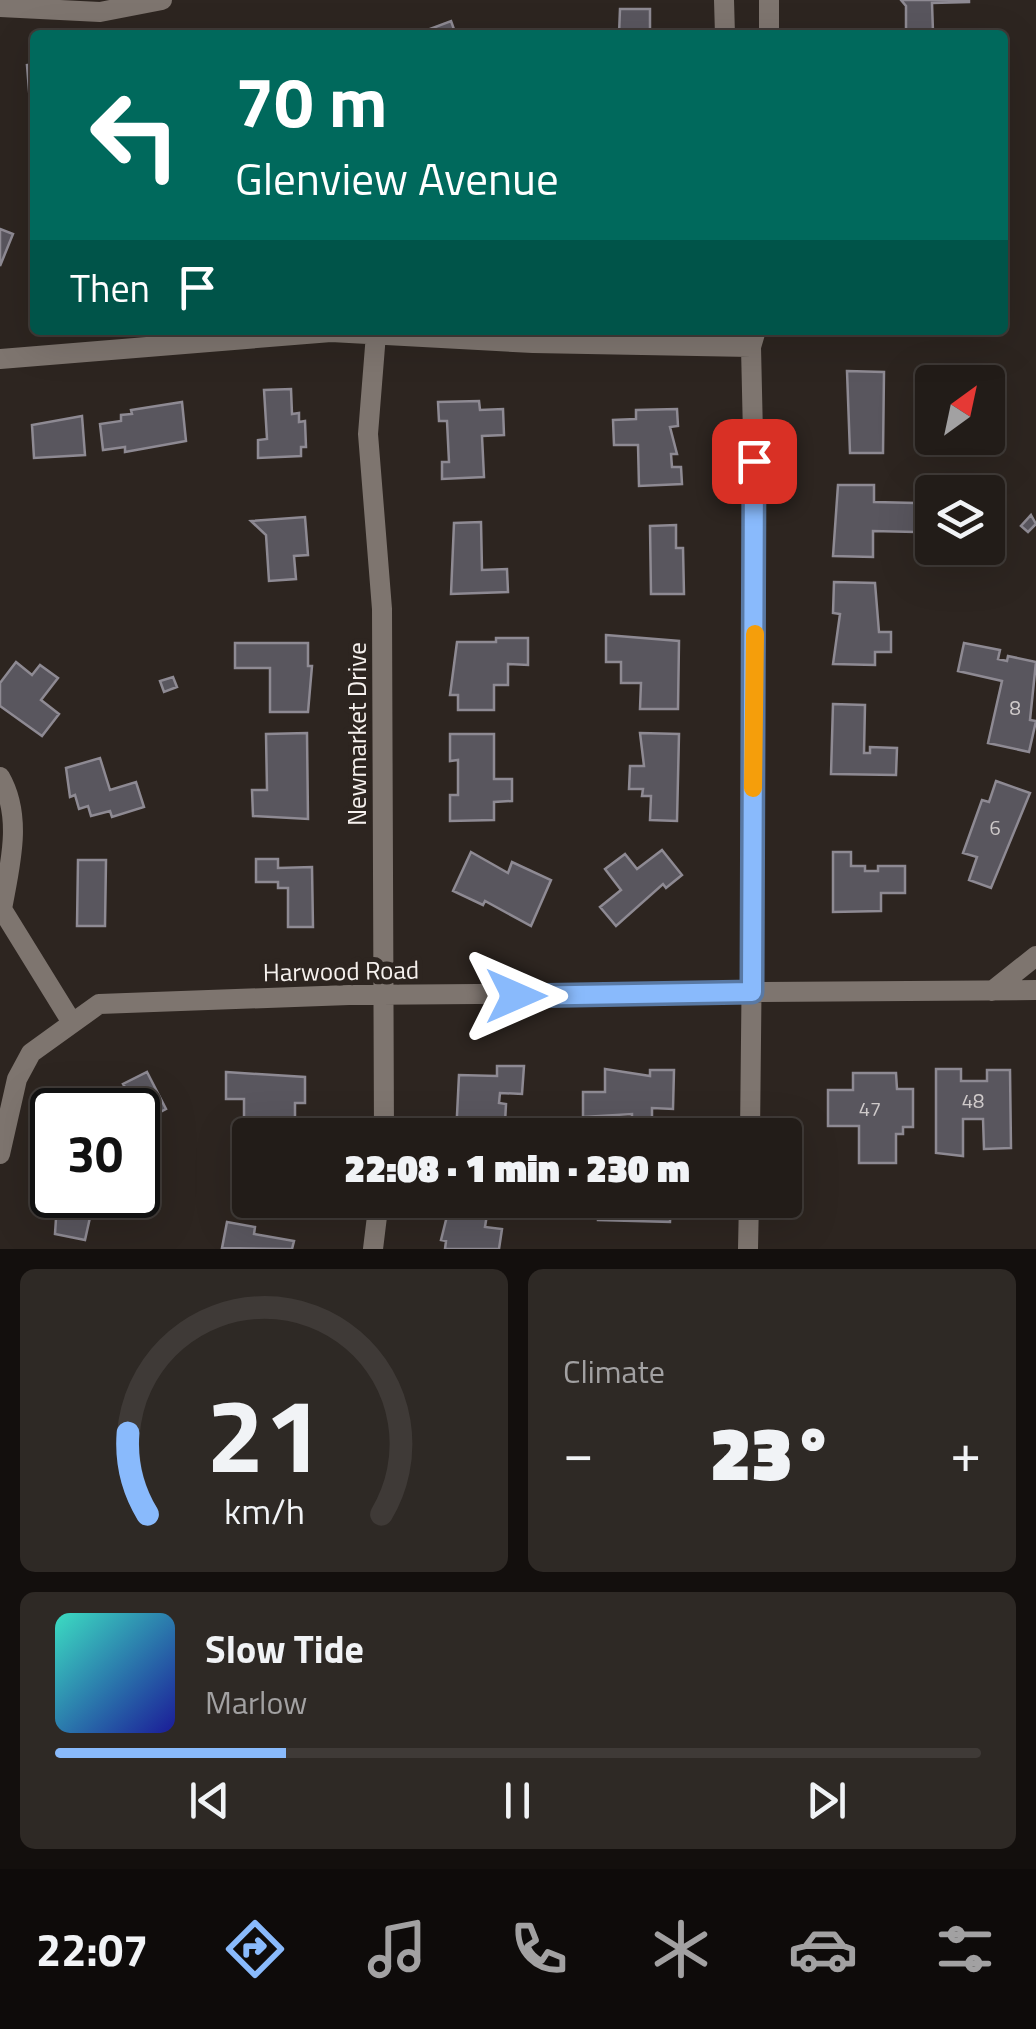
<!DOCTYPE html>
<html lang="en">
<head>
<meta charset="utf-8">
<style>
  body { margin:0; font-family:"Titillium Web",sans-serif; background:#2e2925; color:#f1f3f6; height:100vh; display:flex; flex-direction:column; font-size:38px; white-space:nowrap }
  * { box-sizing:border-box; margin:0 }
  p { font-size:32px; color:#a2a1a2 }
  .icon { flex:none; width:55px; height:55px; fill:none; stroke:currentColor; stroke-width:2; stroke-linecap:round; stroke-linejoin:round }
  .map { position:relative; height:1249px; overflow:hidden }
  .sheet { display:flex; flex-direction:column; gap:20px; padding:20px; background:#130f0d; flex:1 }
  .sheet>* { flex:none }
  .banner { position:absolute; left:30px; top:30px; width:978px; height:305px; border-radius:10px; box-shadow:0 10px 40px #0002,0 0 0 2px #3f3a37; background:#00695c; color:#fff; overflow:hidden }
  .needle { width:65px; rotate:33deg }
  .buttons { position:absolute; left:915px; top:365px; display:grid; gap:20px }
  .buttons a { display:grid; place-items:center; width:90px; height:90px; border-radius:10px; background:#221c18; box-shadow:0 10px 40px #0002,0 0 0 2px #3f3a37; font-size:50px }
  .speed { position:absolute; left:30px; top:1088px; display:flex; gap:20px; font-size:50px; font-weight:700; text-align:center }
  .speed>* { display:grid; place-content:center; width:130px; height:130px; border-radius:50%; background:#221c18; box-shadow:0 10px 40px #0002,0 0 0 2px #3f3a37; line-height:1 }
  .speed .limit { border:5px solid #111; border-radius:15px; background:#fff; color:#111 }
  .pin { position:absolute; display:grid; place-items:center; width:85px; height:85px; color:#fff; margin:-42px; border-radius:20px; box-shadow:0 5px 15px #0006 }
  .me { position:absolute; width:110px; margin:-55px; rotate:90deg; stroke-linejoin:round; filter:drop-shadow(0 0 8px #0008) }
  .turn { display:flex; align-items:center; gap:35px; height:210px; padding:0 40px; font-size:45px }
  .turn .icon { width:130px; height:130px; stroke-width:2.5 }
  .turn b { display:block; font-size:70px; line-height:85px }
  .then { display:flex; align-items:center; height:95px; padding:0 40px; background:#0003; gap:20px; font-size:38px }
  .big { font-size:75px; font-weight:800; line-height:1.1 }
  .sheet .tile { flex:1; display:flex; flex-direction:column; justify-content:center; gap:15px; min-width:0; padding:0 35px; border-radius:15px; background:#2e2925 }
  .sheet .dial { align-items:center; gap:0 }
  .dial svg { height:260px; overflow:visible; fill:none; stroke:#3f3a37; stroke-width:7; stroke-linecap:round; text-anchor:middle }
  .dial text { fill:#f1f3f6; stroke:none }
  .song { display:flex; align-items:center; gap:30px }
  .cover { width:120px; height:120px; border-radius:15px; background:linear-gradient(135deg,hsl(170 70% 55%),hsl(240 70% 35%)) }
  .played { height:10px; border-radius:5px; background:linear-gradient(90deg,#89bafc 25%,#3f3a37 25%) }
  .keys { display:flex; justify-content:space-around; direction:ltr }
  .heat { display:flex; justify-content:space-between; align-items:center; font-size:55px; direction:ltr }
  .sheet .tiles { flex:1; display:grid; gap:20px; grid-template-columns:1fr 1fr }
  .tile:last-child { grid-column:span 2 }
  .trip { position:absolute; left:232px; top:1118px; width:570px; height:100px; border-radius:10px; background:#221c18; box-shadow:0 10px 40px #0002,0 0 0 2px #3f3a37; font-weight:800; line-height:100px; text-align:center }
  .tab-bar { display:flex; height:160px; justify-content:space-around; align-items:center; background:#0e0b0a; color:#a2a1a2 }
  .tab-bar .icon { width:70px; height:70px }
  .tab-bar .active { color:#89bafc }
  .tab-bar b { font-size:45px; color:#f1f3f6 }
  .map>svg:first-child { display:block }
  .building { fill:#59565e; stroke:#8e8a93; stroke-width:2.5 }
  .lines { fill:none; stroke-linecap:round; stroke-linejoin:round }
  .minor { stroke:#7e756f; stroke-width:20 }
  .route-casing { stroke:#5979a4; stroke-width:25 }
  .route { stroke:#89bafc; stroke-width:18 }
  .slow { stroke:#f59e0b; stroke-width:18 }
  .labels { text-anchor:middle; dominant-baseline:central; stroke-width:10; stroke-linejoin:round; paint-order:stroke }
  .number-label { font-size:20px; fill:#cfcaca }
  .street-label { font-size:25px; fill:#f6f1ee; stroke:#2d2520 }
</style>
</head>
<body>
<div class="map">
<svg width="1036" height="1249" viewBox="0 0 1036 1249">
  <rect width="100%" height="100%" fill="#2d2520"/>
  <path class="building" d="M 901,0 L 969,0 L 969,2 L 932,3 L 933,32 L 906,32 L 906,6 Z
    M 620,9 L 650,9 L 650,35 L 619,35 Z
    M 451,21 L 456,35 L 414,35 Z
    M 35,64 L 35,103 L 30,103 L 27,65 Z
    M 0,229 L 13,234 L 0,266 Z
    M 847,371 L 884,372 L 883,453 L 850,453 Z
    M 291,389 L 292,414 L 299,413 L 299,422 L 305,421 L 306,447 L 301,447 L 301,456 L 258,458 L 258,440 L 267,439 L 264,390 Z
    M 479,401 L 480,410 L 503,409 L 504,435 L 482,436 L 484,477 L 442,479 L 442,462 L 449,462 L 447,421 L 439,421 L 438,402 Z
    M 182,402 L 186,441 L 125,452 L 125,447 L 103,450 L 100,424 L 121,421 L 121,415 L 132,414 L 131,410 Z
    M 677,409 L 678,426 L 670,427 L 677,454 L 671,454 L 672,467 L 681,467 L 682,484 L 639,486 L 638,445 L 614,445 L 613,420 L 636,419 L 636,410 Z
    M 82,416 L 85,455 L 34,458 L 32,425 Z
    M 838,485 L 874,485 L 874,502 L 916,503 L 915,532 L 873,531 L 873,557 L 833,556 Z
    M 1031,515 L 1036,524 L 1028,532 L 1021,526 Z
    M 305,517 L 308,555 L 294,556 L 296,579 L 269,581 L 266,535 L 251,521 Z
    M 481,522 L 482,570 L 507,569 L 508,592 L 451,594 L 454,523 Z
    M 676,525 L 676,548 L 683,548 L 684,594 L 651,594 L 650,526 Z
    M 834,582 L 875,583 L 879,632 L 891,632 L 891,652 L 875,652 L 875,665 L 833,664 L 840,614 L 833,613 Z
    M 606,635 L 679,641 L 678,709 L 640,709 L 641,683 L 621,683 L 621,662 L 606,662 Z
    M 496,638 L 528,638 L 528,665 L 508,664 L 508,685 L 494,685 L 494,710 L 458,710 L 458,695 L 450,695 L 457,642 L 496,642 Z
    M 235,643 L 308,643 L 308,666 L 312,666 L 308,712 L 270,712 L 270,668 L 235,668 Z
    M 964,643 L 1000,650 L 998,659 L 1007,661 L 1008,656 L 1036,662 L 1030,720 L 1036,721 L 1029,752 L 988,743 L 1002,681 L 958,671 Z
    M 16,662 L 32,675 L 40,665 L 58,678 L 41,700 L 59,714 L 42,736 L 0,706 L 0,683 Z
    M 173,677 L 177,687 L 164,692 L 160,681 Z
    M 833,704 L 865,705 L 864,753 L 870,753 L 870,747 L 897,748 L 896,775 L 831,774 Z
    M 307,733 L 308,819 L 253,816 L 252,790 L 267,790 L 266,734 Z
    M 640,733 L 679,734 L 677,821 L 650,820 L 651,796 L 642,796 L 643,789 L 629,789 L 630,766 L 644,766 Z
    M 450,734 L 494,734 L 494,779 L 512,779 L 512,801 L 494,802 L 494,820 L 450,821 L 450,795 L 458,795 L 458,760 L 450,761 Z
    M 100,758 L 110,790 L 136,782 L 144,807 L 112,817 L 110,811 L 91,816 L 88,806 L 79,809 L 75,795 L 70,797 L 66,768 Z
    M 996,781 L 1030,793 L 991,888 L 969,880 L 977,857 L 963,853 L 982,800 L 989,802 Z
    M 662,850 L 682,875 L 666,888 L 663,884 L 616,926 L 600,907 L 621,890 L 605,869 L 625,854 L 637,869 Z
    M 471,852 L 508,873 L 512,862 L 551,880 L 531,926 L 485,901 L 483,905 L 453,891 Z
    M 833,852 L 851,852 L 851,866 L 865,866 L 865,871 L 878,871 L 878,866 L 905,866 L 905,893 L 881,893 L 881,911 L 833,912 Z
    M 256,859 L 278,859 L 278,868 L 312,867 L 313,927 L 288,927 L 288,888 L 278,888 L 278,882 L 256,882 Z
    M 78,860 L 106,860 L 105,926 L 77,926 Z
    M 497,1066 L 524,1066 L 522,1094 L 500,1093 L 499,1103 L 506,1104 L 505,1123 L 494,1122 L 494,1135 L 456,1135 L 459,1075 L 497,1076 Z
    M 605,1069 L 650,1076 L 650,1070 L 674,1070 L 673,1109 L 652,1108 L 652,1123 L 632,1122 L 632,1114 L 583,1117 L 583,1092 L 605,1092 Z
    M 936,1069 L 961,1069 L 961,1081 L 987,1081 L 987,1070 L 1010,1070 L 1011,1148 L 984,1149 L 983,1119 L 963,1119 L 963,1156 L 936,1153 Z
    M 147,1072 L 166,1109 L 147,1119 L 144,1113 L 138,1116 L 138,1110 L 91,1110 L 128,1092 L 123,1084 Z
    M 226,1072 L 305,1077 L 305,1103 L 295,1103 L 295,1122 L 305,1122 L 305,1135 L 264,1135 L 264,1123 L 244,1123 L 244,1099 L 226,1099 Z
    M 853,1073 L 896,1073 L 897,1089 L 913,1089 L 913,1127 L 903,1127 L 903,1134 L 896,1134 L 896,1163 L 859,1163 L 859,1126 L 828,1126 L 828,1090 L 853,1090 Z
    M 64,1195 L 95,1195 L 85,1240 L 55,1234 L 57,1203 L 62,1204 Z
    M 451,1200 L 489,1202 L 485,1227 L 502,1229 L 499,1249 L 445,1249 L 446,1241 L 441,1240 Z
    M 599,1200 L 671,1200 L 670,1222 L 598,1220 Z
    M 227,1222 L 255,1227 L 254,1234 L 294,1241 L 292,1249 L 222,1248 Z"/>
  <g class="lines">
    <path class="minor" d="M 724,0 L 725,35
      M 0,7 L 100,12 L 162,0
      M 769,35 L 769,0
      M 376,334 L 368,434 L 382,609 L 384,1135
      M 0,359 L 331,332 L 533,343 L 751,347
      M 0,777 C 23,817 10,865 2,909
      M 0,906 L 71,1021
      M 992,991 L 1036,956
      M 750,1135 L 756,567 L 751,347 L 756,330
      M 0,1154 L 17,1079 L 31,1053 L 99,1004 L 349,995 L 1036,990
      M 373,1249 L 379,1200
      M 748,1249 L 749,1200"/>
  </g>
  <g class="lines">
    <g class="route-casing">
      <path id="route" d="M 516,996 L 752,992 L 754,461"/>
    </g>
    <use href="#route" class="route"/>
    <path class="slow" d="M 753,788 L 755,634"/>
  </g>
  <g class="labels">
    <g class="number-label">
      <text x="1015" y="707">8</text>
      <text x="995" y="827">6</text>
      <text x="973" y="1100">48</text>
      <text x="870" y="1108">47</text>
    </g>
    <g class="street-label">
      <text transform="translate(357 734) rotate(-90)">Newmarket Drive</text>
      <text transform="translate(341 971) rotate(-1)">Harwood Road</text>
    </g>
  </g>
</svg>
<div class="buttons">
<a><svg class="needle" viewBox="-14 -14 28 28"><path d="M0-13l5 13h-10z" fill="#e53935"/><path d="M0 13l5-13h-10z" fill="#a2a1a2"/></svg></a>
<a><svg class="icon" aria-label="layers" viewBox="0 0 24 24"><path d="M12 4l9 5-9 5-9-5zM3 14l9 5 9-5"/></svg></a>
</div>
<div class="speed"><div class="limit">30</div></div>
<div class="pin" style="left:754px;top:461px;background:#d93025"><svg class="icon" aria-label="arrive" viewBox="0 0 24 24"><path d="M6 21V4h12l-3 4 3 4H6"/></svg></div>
<svg class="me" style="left:516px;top:996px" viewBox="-20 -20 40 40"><path d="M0-17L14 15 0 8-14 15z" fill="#89bafc" stroke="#fff" stroke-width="4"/></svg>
<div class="trip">22:08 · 1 min · 230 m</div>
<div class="banner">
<div class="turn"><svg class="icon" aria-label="left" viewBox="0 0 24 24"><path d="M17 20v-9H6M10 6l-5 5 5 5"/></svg><div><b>70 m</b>Glenview Avenue</div></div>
<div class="then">Then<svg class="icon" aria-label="arrive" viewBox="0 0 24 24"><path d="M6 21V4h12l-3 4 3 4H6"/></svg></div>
</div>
</div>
<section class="sheet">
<div class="tiles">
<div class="tile dial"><svg viewBox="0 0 100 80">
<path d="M14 69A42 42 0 1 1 86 69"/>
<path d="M14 69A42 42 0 0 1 8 44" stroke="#89bafc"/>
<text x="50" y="56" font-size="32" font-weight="700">21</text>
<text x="50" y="72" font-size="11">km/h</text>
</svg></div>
<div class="tile"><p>Climate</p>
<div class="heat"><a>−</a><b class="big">23°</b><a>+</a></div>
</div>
<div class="tile">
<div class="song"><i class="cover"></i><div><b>Slow Tide</b><p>Marlow</p></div></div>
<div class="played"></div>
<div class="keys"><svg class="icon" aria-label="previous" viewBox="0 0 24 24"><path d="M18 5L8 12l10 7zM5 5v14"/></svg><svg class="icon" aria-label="pause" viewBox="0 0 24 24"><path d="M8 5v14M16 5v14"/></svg><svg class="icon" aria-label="next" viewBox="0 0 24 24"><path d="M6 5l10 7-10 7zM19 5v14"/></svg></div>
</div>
</div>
</section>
<nav class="tab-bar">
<b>22:07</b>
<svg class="icon active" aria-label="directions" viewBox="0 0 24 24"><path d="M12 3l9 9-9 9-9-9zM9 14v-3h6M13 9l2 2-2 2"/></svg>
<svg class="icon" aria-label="music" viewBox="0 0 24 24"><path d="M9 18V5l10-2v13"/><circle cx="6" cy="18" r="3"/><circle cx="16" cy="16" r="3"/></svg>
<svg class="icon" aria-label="phone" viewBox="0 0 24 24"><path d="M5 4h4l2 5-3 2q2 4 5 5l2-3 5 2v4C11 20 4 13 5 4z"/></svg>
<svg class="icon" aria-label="climate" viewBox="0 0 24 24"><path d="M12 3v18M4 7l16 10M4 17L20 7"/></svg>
<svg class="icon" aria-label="car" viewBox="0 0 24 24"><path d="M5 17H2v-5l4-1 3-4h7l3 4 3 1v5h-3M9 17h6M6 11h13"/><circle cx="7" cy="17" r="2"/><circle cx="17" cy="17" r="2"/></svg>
<svg class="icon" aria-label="filters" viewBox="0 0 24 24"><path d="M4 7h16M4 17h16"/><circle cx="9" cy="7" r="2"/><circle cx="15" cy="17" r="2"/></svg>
</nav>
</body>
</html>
